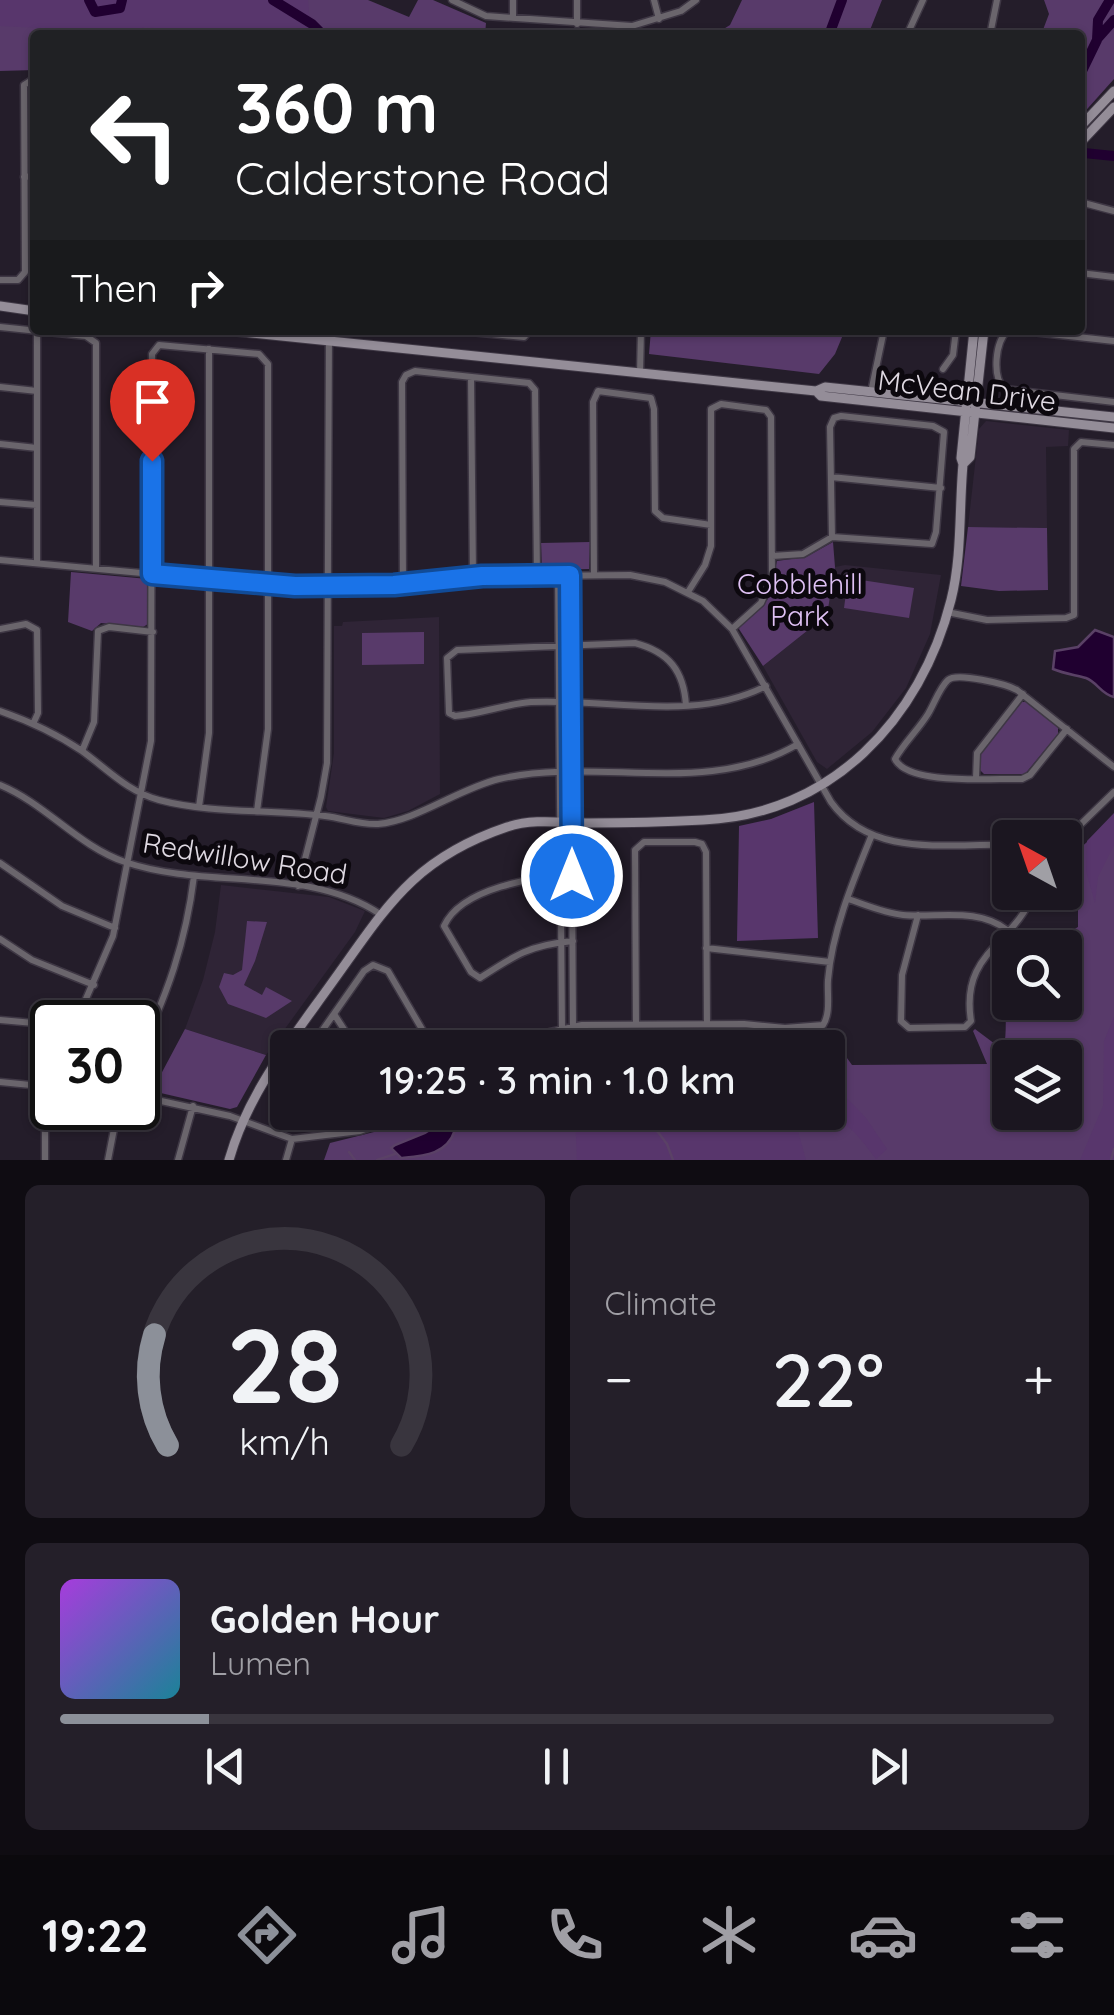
<!DOCTYPE html>
<html lang="en">
<head>
<meta charset="utf-8">
<style>
  body { margin:0; font-family:Quicksand,sans-serif; background:#241f29; color:#f1f3f6; height:100vh; display:flex; flex-direction:column; font-size:38px; white-space:nowrap }
  * { box-sizing:border-box; margin:0 }
  p { font-size:32px; color:#a09fa5 }
  .icon { flex:none; width:55px; height:55px; fill:none; stroke:currentColor; stroke-width:2; stroke-linecap:round; stroke-linejoin:round }
  .map { position:relative; height:1160px; overflow:hidden }
  .side { display:flex; flex-direction:column; gap:25px; padding:25px; background:#0f0c12; flex:1 }
  .side>* { flex:none }
  .guide { position:absolute; left:30px; top:30px; width:1055px; height:305px; border-radius:10px; box-shadow:0 2px 8px #0004,0 0 0 2px #39353e; background:#202124; color:#fff; overflow:hidden }
  .needle { width:65px; rotate:320deg }
  .fabs { position:absolute; left:992px; top:820px; display:grid; gap:20px }
  .fabs a { display:grid; place-items:center; width:90px; height:90px; border-radius:10px; background:#1b1620; box-shadow:0 2px 8px #0004,0 0 0 2px #39353e; font-size:50px }
  .speed { position:absolute; left:30px; top:1000px; display:flex; gap:20px; font-size:50px; font-weight:700; text-align:center }
  .speed>* { display:grid; place-content:center; width:130px; height:130px; border-radius:50%; background:#1b1620; box-shadow:0 2px 8px #0004,0 0 0 2px #39353e; line-height:1 }
  .speed .limit { border:5px solid #111; border-radius:15px; background:#fff; color:#111 }
  .pin { position:absolute; display:grid; place-items:center; width:85px; height:85px; color:#fff; margin:-102px -42px; border-radius:50% 50% 50% 0; rotate:-45deg; box-shadow:0 0 10px #0007 }
  .pin .icon { rotate:45deg }
  .me { position:absolute; width:110px; margin:-55px; rotate:0deg; stroke-linejoin:round; filter:drop-shadow(0 0 8px #0008) }
  .turn { display:flex; align-items:center; gap:35px; height:210px; padding:0 40px; font-size:45px }
  .turn .icon { width:130px; height:130px; stroke-width:2.5 }
  .turn b { display:block; font-size:70px; line-height:85px }
  .then { display:flex; align-items:center; height:95px; padding:0 40px; background:#0003; gap:20px; font-size:38px }
  .big { font-size:75px; font-weight:600; line-height:1.1 }
  .side .widget { flex:1; display:flex; flex-direction:column; justify-content:center; gap:15px; min-width:0; padding:0 35px; border-radius:15px; background:#241f29 }
  .side .dial { align-items:center; gap:0 }
  .dial svg { height:260px; overflow:visible; fill:none; stroke:#39353e; stroke-width:7; stroke-linecap:round; text-anchor:middle }
  .dial text { fill:#f1f3f6; stroke:none }
  .song { display:flex; align-items:center; gap:30px }
  .cover { width:120px; height:120px; border-radius:15px; background:linear-gradient(135deg,hsl(280 70% 55%),hsl(190 70% 35%)) }
  .played { height:10px; border-radius:5px; background:linear-gradient(90deg,#8c9099 15%,#39353e 15%) }
  .keys { display:flex; justify-content:space-around; direction:ltr }
  .heat { display:flex; justify-content:space-between; align-items:center; font-size:55px; direction:ltr }
  .side .tiles { flex:1; display:grid; gap:25px; grid-template-columns:1fr 1fr }
  .widget:last-child { grid-column:span 2 }
  .trip { position:absolute; left:270px; top:1030px; width:575px; height:100px; border-radius:10px; background:#1b1620; box-shadow:0 2px 8px #0004,0 0 0 2px #39353e; font-weight:600; line-height:100px; text-align:center }
  .tab-bar { display:flex; height:160px; justify-content:space-around; align-items:center; background:#0b090d; color:#a09fa5 }
  .tab-bar .icon { width:70px; height:70px }
  .tab-bar .current { color:#8c9099 }
  .tab-bar b { font-size:45px; color:#f1f3f6 }
  .map>svg:first-child { display:block }
  .built { fill:#2f2436 }
  .green { fill:#583a6a; fill-rule:evenodd }
  .forest { fill:#58366c }
  .water { fill:#200030; stroke:#5a4166; stroke-width:2.5 }
  .lines { fill:none; stroke-linecap:round; stroke-linejoin:round }
  .stream { stroke:#5a4166; stroke-width:2.5 }
  .river { stroke:#200030; stroke-width:10 }
  .minor-casing { stroke:#3e3744; stroke-width:9 }
  .secondary-casing { stroke:#3e3744; stroke-width:11 }
  .minor { stroke:#6a656c; stroke-width:6 }
  .secondary { stroke:#948d98; stroke-width:9 }
  .route-casing { stroke:#114b97; stroke-width:25 }
  .route { stroke:#1a73e8; stroke-width:18 }
  .labels { text-anchor:middle; dominant-baseline:central; stroke-width:10; stroke-linejoin:round; paint-order:stroke }
  .street-label { font-size:28px; fill:#e0dae3; stroke:#0c080e }
  .park-label { font-size:28px; fill:#dfc1f4; stroke:#0c080e }
</style>
</head>
<body>
<div class="map">
<svg width="1114" height="1160" viewBox="0 0 1114 1160">
  <rect width="100%" height="100%" fill="#241d2a"/>
  <path class="built" d="M 986,421 L 1069,430 L 1068,446 L 1046,447 L 1047,528 L 968,527 L 979,429 Z
    M 845,565 L 941,575 L 930,634 L 906,688 L 872,732 L 827,769 L 817,762 L 763,666 L 827,615 L 835,567 Z
    M 439,617 L 440,794 L 408,811 L 384,818 L 328,811 L 326,807 L 334,753 L 334,626 L 342,626 L 343,622 Z
    M 221,885 L 329,897 L 365,911 L 355,932 L 266,1055 L 185,1029 L 203,980 L 215,932 Z"/>
  <path class="green" d="M 0,0 L 368,0 L 409,17 L 418,0 L 433,0 L 486,23 L 485,35 L 35,35 L 35,70 L 0,71 Z
    M 742,0 L 882,0 L 868,35 L 714,35 L 730,25 Z
    M 1044,0 L 1114,0 L 1114,79 L 1080,117 L 1080,35 L 1041,35 L 1049,14 Z
    M 651,330 L 845,330 L 835,354 L 819,374 L 649,354 Z
    M 968,527 L 1047,528 L 1048,590 L 999,591 L 961,586 Z
    M 590,542 L 589,569 L 542,570 L 541,543 Z
    M 833,542 L 835,567 L 827,615 L 763,666 L 739,629 L 740,626 L 768,599 L 777,561 L 806,557 Z
    M 71,572 L 148,579 L 148,624 L 143,627 L 101,623 L 92,631 L 68,622 Z
    M 848,578 L 914,588 L 909,618 L 844,608 Z
    M 424,632 L 424,664 L 362,665 L 362,633 Z
    M 1022,702 L 1027,702 L 1058,727 L 1058,734 L 1025,774 L 984,774 L 979,769 L 980,753 Z
    M 1114,818 L 1114,1160 L 324,1160 L 330,1143 L 386,1129 L 421,1113 L 828,1112 L 828,1048 L 824,1047 L 823,1032 L 827,1030 L 852,1065 L 987,1064 L 973,1031 L 975,1029 L 1003,1050 C 1009,1029 1002,1007 1010,988 L 1010,1002 L 1065,1002 L 1065,948 L 1044,947 L 1078,927 L 1078,850 ZM 1010,1058 L 1065,1058 L 1065,1112 L 1010,1112 Z
    M 247,921 L 267,922 L 255,961 L 244,985 L 262,995 L 266,987 L 292,1001 L 266,1018 L 228,1004 L 219,987 L 224,973 L 233,975 L 242,970 Z
    M 185,1029 L 266,1055 L 237,1107 L 230,1109 L 152,1091 Z"/>
  <path class="forest" d="M 0,0 L 308,0 L 311,35 L 206,35 L 146,27 L 113,35 L 93,35 L 62,29 L 0,26 Z
    M 814,802 L 818,938 L 737,941 L 739,826 L 771,819 Z
    M 1114,813 L 1114,845 L 1098,877 L 1095,903 L 1086,871 L 1087,841 Z
    M 1114,1017 L 1114,1160 L 1080,1160 L 1103,1106 L 1104,1041 Z
    M 828,1079 L 866,1118 L 887,1149 L 876,1159 C 858,1136 847,1117 816,1114 L 798,1131 L 806,1160 L 577,1160 L 575,1113 L 828,1112 Z"/>
  <path class="water" d="M 1095,630 L 1114,637 L 1114,697 C 1101,694 1097,682 1086,678 C 1076,675 1065,674 1053,669 L 1055,651 L 1078,647 Z
    M 447,1119 L 452,1121 L 455,1130 C 447,1155 423,1156 401,1158 L 391,1148 L 395,1145 L 425,1133 Z"/>
  <g class="lines">
    <path class="stream" d="M 628,1112 L 658,1132 L 667,1144 L 673,1160
      M 349,1152 L 355,1160
      M 377,1160 L 395,1154
      M 1111,1160 L 1114,1149"/>
    <path class="river" d="M 89,0 L 95,12 L 120,8 L 122,0
      M 273,0 L 312,24 L 323,35
      M 829,35 L 842,0
      M 1098,38 L 1114,20
      M 1080,75 L 1097,40 L 1098,20 L 1110,0
      M 1080,147 L 1084,153 L 1114,156"/>
    <g class="minor-casing">
      <path id="minor" d="M 452,0 L 486,16 L 632,26 L 681,11 L 696,0
        M 513,0 L 513,18
        M 654,0 L 659,19
        M 577,24 L 577,0
        M 907,35 L 923,0
        M 990,35 L 997,0
        M 24,177 L 35,176
        M 1080,202 L 1114,211
        M 1080,273 L 1114,277
        M 0,280 L 18,280 L 25,272 L 24,85 L 35,78
        M 0,327 L 86,336 L 96,343 L 96,568
        M 450,330 L 524,337 L 530,330
        M 1008,330 C 995,342 992,376 1004,389 L 1114,402
        M 1014,330 L 1114,341
        M 37,331 L 37,562
        M 943,369 L 953,355 L 956,330
        M 640,373 L 641,330
        M 471,377 L 473,577
        M 0,387 L 37,391
        M 871,392 L 884,330
        M 0,444 L 37,448
        M 831,477 L 941,488
        M 0,502 L 37,505
        M 772,556 L 803,554 L 832,537 L 932,544 L 936,532 L 944,432 L 933,426 L 841,416 L 834,418 L 830,427 L 832,537
        M 0,560 L 295,587 L 394,585 L 473,577 L 537,576 L 630,575 L 665,582 L 703,601 L 732,629 L 831,802 C 872,859 948,843 1010,845
        M 558,575 L 562,1028
        M 570,575 L 573,1026
        M 594,575 L 593,402 L 598,391 L 651,398 L 654,409 L 655,511 L 663,518 L 711,525
        M 403,584 L 402,382 L 406,375 L 415,371 L 529,383 L 535,390 L 537,576
        M 688,592 L 705,565 L 711,546 L 711,409 L 721,404 L 766,410 L 771,417 L 772,578 L 761,603 L 732,629
        M 947,612 L 987,620 L 1066,618 L 1074,615 L 1074,449 L 1081,442 L 1114,445
        M 0,629 L 26,624 L 37,630 L 38,713 L 33,724
        M 686,706 C 684,671 669,652 635,643 L 457,650 L 447,658 L 449,713 L 455,716 C 481,714 505,704 531,702 C 609,698 693,723 766,686
        M 0,711 C 29,721 57,734 82,751 C 107,769 128,792 159,800 C 212,814 271,809 325,816 C 343,818 360,825 378,824 C 416,821 458,789 499,779 C 597,756 707,798 798,744
        M 1067,729 L 1030,775 L 1022,779 C 993,778 908,786 895,759 C 904,743 918,730 928,714 C 934,704 940,687 948,680 C 957,672 1006,684 1017,690 L 1114,767
        M 82,751 L 94,722 L 98,631 L 109,627 L 153,632
        M 976,778 L 977,753 L 1023,694
        M 0,785 C 46,804 78,846 125,862 C 207,890 306,865 380,914
        M 199,807 L 209,733 L 209,349
        M 1059,838 L 1079,826 L 1114,792
        M 0,863 L 62,906 L 115,928
        M 572,876 C 535,876 461,888 444,926 L 471,972 L 480,978 C 515,955 530,945 573,941
        M 298,886 L 321,797 L 327,763 L 329,330
        M 848,899 C 866,905 884,913 903,915 C 937,918 978,907 1007,930
        M 918,915 L 902,975 L 901,1021 L 909,1028 L 965,1027 L 971,1021 C 960,951 1014,946 1034,892
        M 0,939 L 32,960 L 94,985
        M 706,948 L 830,962
        M 334,1014 L 356,1048
        M 0,1020 L 34,1023 L 52,1028
        M 76,1022 L 113,936 L 151,741 L 152,354 L 159,345 L 259,354 L 268,364 L 268,729 L 257,811
        M 636,1024 L 635,850 L 644,842 L 695,842 L 702,844 L 706,852 L 707,1024
        M 310,1048 L 364,971 L 373,965 L 388,971 L 433,1048
        M 518,1048 L 546,1033 L 582,1025 L 744,1024 L 785,1028 L 823,1025 C 831,1013 827,994 828,980 C 832,931 853,881 871,837
        M 138,1055 C 167,996 186,942 194,876
        M 0,1082 L 51,1087
        M 138,1096 L 230,1116 L 292,1139 L 360,1131 L 411,1112
        M 386,1112 L 390,1122
        M 45,1160 L 45,1129 L 52,1076
        M 108,1160 L 118,1108
        M 178,1160 L 193,1106
        M 286,1160 L 292,1139"/>
    </g>
    <g class="secondary-casing">
      <path id="secondary" d="M 1080,127 L 1114,91
        M 1080,143 L 1114,107
        M 0,306 L 35,311
        M 223,330 L 816,391 L 825,387 L 1114,417
        M 816,391 L 821,396 L 1114,428
        M 963,464 L 970,457 L 984,330
        M 229,1160 C 248,1093 291,1040 331,984 C 386,908 412,859 507,827 C 534,818 562,823 590,823 C 628,823 666,822 703,820 C 831,815 921,719 951,600 C 962,557 959,509 963,464 L 961,458 L 974,330"/>
    </g>
    <use href="#minor" class="minor"/>
    <use href="#secondary" class="secondary"/>
  </g>
  <g class="lines">
    <g class="route-casing">
      <path id="route" d="M 152,461 L 152,574 L 295,586 L 394,585 L 482,576 L 570,575 L 572,876"/>
    </g>
    <use href="#route" class="route"/>
  </g>
  <g class="labels">
    <g class="street-label">
      <text transform="translate(967 390) rotate(7)">McVean Drive</text>
      <text transform="translate(245 858) rotate(9)">Redwillow Road</text>
    </g>
    <g class="park-label">
      <text x="800" y="583">Cobblehill<tspan x="800" dy="32">Park</tspan></text>
    </g>
  </g>
</svg>
<div class="fabs">
<a><svg class="needle" viewBox="-14 -14 28 28"><path d="M0-13l5 13h-10z" fill="#e53935"/><path d="M0 13l5-13h-10z" fill="#a09fa5"/></svg></a>
<a><svg class="icon" aria-label="search" viewBox="0 0 24 24"><circle cx="10" cy="10" r="6"/><path d="M15 15l6 6"/></svg></a>
<a><svg class="icon" aria-label="layers" viewBox="0 0 24 24"><path d="M12 4l9 5-9 5-9-5zM3 14l9 5 9-5"/></svg></a>
</div>
<div class="speed"><div class="limit">30</div></div>
<div class="pin" style="left:152px;top:461px;background:#d93025"><svg class="icon" aria-label="arrive" viewBox="0 0 24 24"><path d="M6 21V4h12l-3 4 3 4H6"/></svg></div>
<svg class="me" style="left:572px;top:876px" viewBox="-20 -20 40 40"><circle r="17" fill="#1a73e8" stroke="#fff" stroke-width="3"/><path d="M0-11L8 9 0 5-8 9z" fill="#fff"/></svg>
<div class="trip">19:25 · 3 min · 1.0 km</div>
<div class="guide">
<div class="turn"><svg class="icon" aria-label="left" viewBox="0 0 24 24"><path d="M17 20v-9H6M10 6l-5 5 5 5"/></svg><div><b>360 m</b>Calderstone Road</div></div>
<div class="then">Then<svg class="icon" aria-label="right" viewBox="0 0 24 24"><path d="M7 20v-9h11M14 6l5 5-5 5"/></svg></div>
</div>
</div>
<section class="side">
<div class="tiles">
<div class="widget dial"><svg viewBox="0 0 100 80">
<path d="M14 69A42 42 0 1 1 86 69"/>
<path d="M14 69A42 42 0 0 1 10 35" stroke="#8c9099"/>
<text x="50" y="56" font-size="32" font-weight="700">28</text>
<text x="50" y="72" font-size="11">km/h</text>
</svg></div>
<div class="widget"><p>Climate</p>
<div class="heat"><a>−</a><b class="big">22°</b><a>+</a></div>
</div>
<div class="widget">
<div class="song"><i class="cover"></i><div><b>Golden Hour</b><p>Lumen</p></div></div>
<div class="played"></div>
<div class="keys"><svg class="icon" aria-label="previous" viewBox="0 0 24 24"><path d="M18 5L8 12l10 7zM5 5v14"/></svg><svg class="icon" aria-label="pause" viewBox="0 0 24 24"><path d="M8 5v14M16 5v14"/></svg><svg class="icon" aria-label="next" viewBox="0 0 24 24"><path d="M6 5l10 7-10 7zM19 5v14"/></svg></div>
</div>
</div>
</section>
<nav class="tab-bar">
<b>19:22</b>
<svg class="icon current" aria-label="directions" viewBox="0 0 24 24"><path d="M12 3l9 9-9 9-9-9zM9 14v-3h6M13 9l2 2-2 2"/></svg>
<svg class="icon" aria-label="music" viewBox="0 0 24 24"><path d="M9 18V5l10-2v13"/><circle cx="6" cy="18" r="3"/><circle cx="16" cy="16" r="3"/></svg>
<svg class="icon" aria-label="phone" viewBox="0 0 24 24"><path d="M5 4h4l2 5-3 2q2 4 5 5l2-3 5 2v4C11 20 4 13 5 4z"/></svg>
<svg class="icon" aria-label="climate" viewBox="0 0 24 24"><path d="M12 3v18M4 7l16 10M4 17L20 7"/></svg>
<svg class="icon" aria-label="car" viewBox="0 0 24 24"><path d="M5 17H2v-5l4-1 3-4h7l3 4 3 1v5h-3M9 17h6M6 11h13"/><circle cx="7" cy="17" r="2"/><circle cx="17" cy="17" r="2"/></svg>
<svg class="icon" aria-label="filters" viewBox="0 0 24 24"><path d="M4 7h16M4 17h16"/><circle cx="9" cy="7" r="2"/><circle cx="15" cy="17" r="2"/></svg>
</nav>
</body>
</html>
